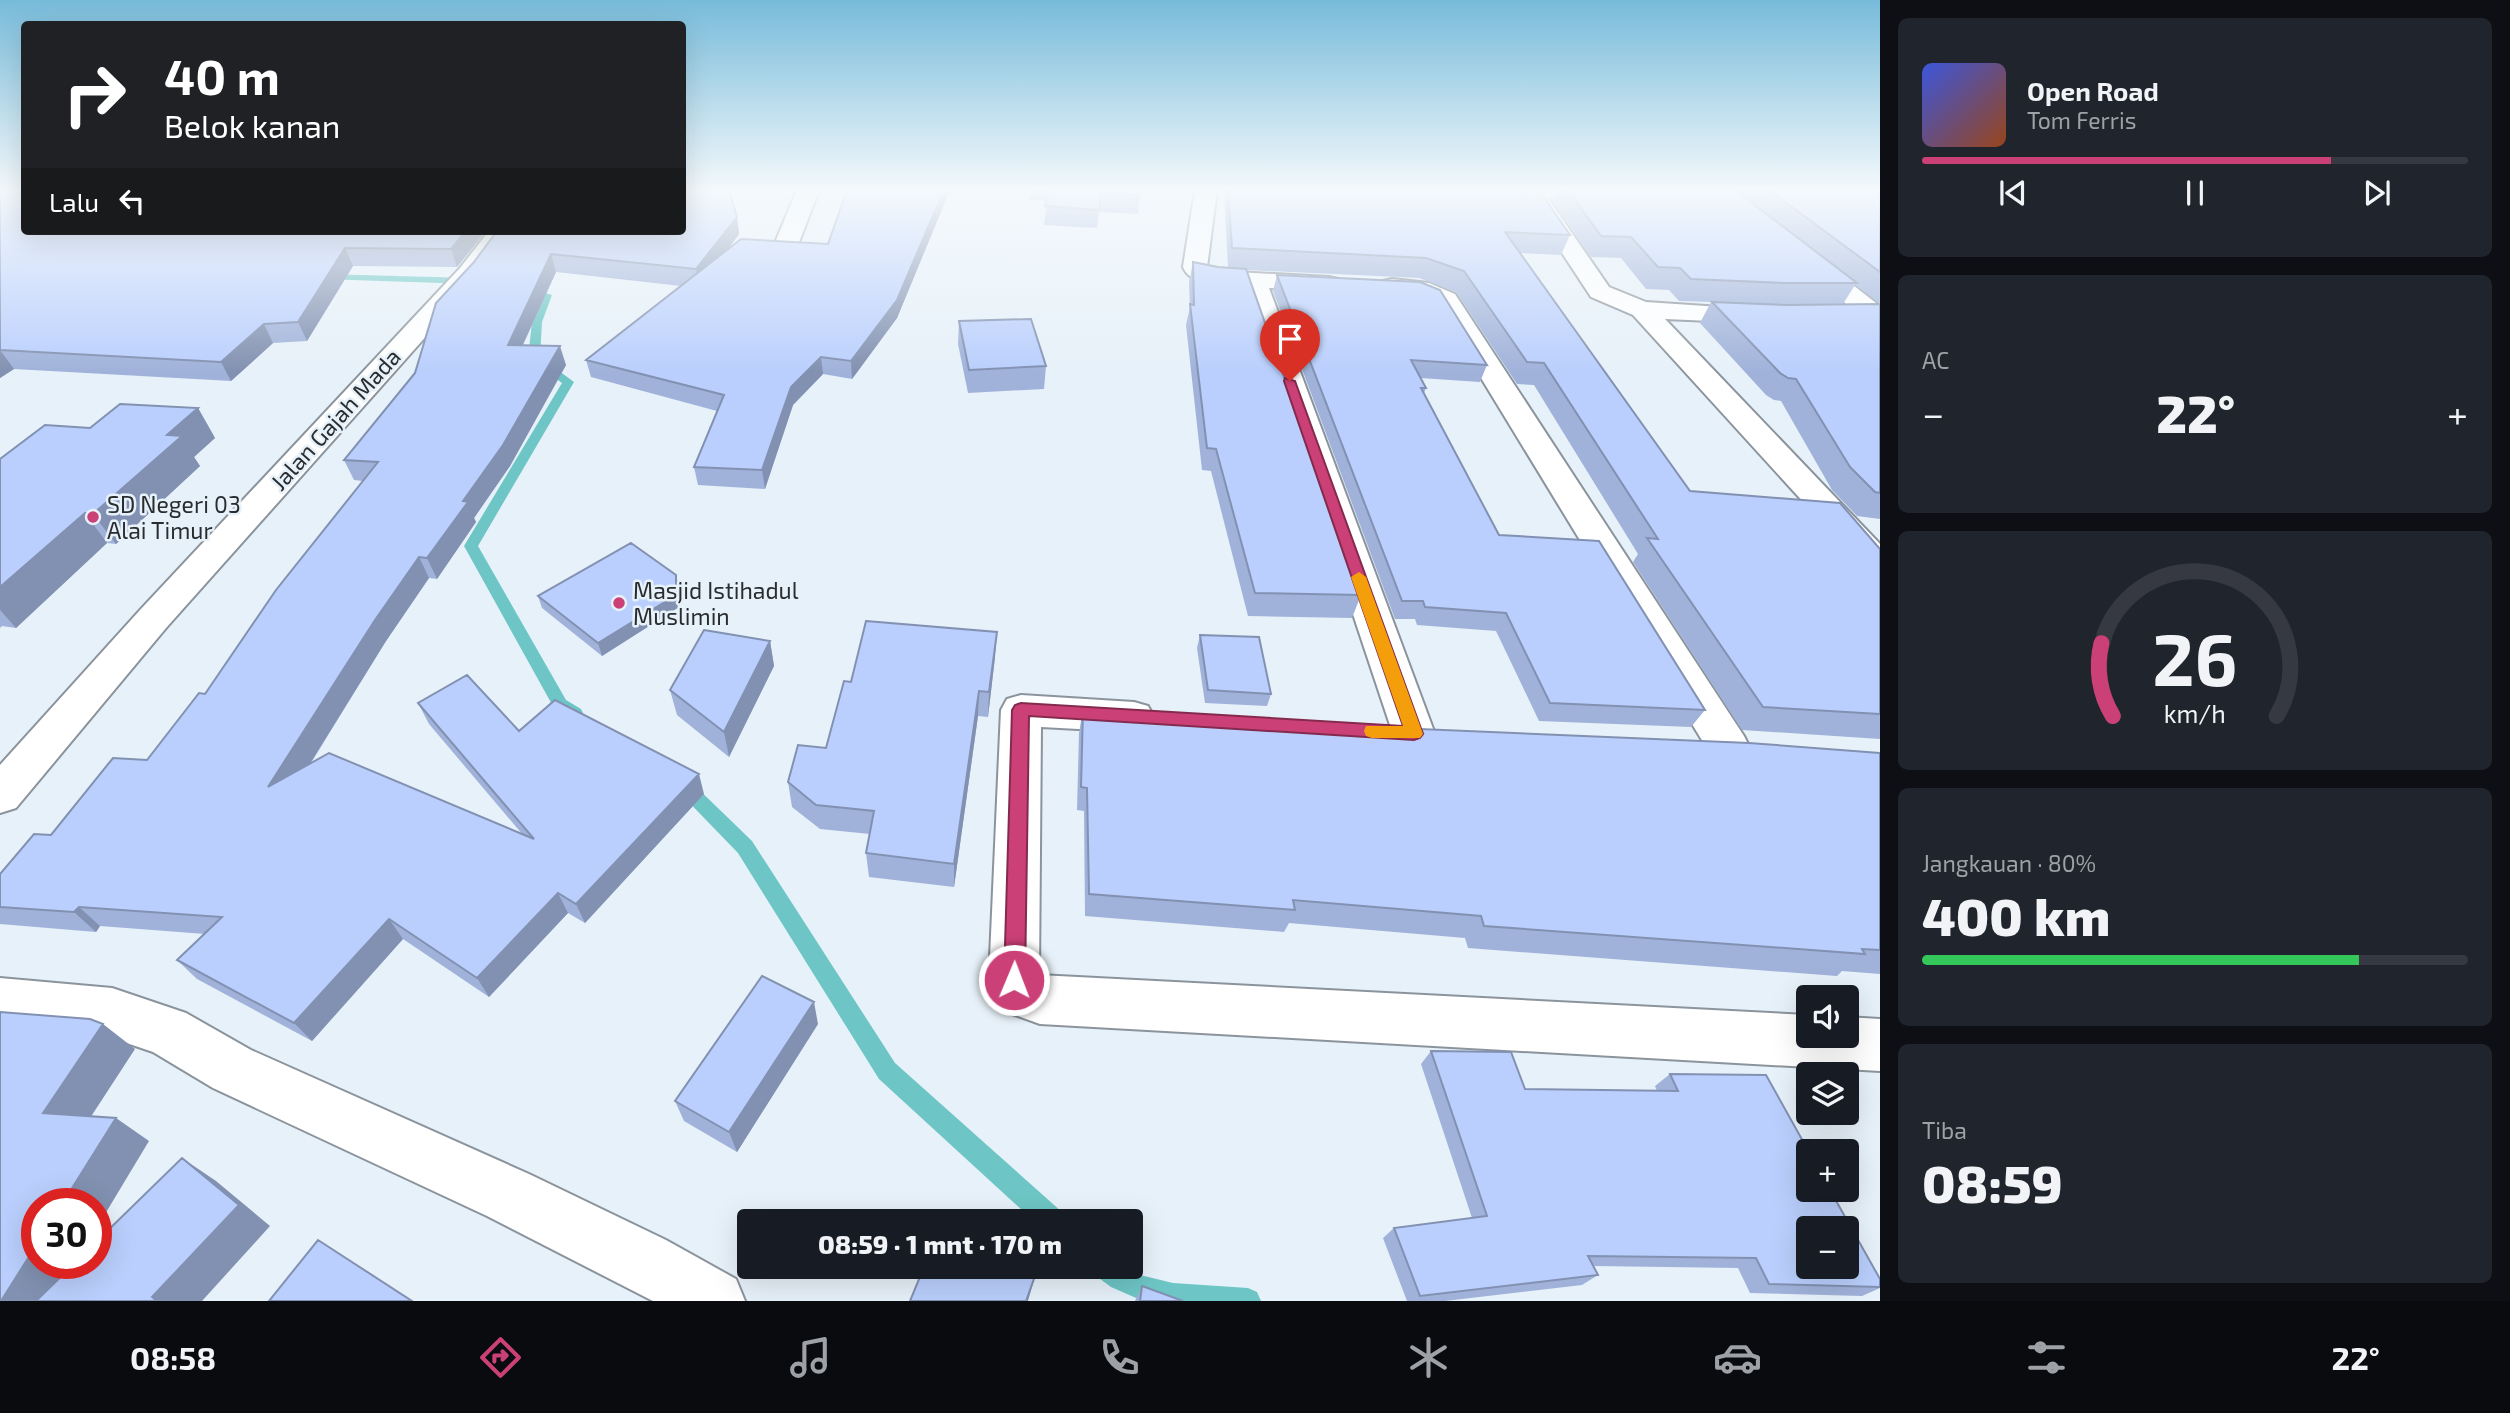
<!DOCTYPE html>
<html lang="id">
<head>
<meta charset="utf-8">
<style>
  body { margin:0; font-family:"Exo 2",sans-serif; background:#20242c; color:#f1f3f6; height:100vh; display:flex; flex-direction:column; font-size:26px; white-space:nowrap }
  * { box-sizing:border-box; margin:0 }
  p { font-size:23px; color:#9ea1a6 }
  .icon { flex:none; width:38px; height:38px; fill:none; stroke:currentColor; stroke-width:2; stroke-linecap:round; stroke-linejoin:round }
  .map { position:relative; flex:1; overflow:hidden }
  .details { display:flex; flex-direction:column; gap:18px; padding:18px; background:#0d0f14; width:630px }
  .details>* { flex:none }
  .top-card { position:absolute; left:21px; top:21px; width:665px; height:214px; border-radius:7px; box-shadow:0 7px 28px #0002; background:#202124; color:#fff; overflow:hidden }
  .tools { position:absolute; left:1796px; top:985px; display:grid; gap:14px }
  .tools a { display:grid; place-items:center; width:63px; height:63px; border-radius:7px; background:#171b24; box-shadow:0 7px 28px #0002; font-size:35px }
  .speed { position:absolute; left:21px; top:1188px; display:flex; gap:14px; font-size:35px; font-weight:700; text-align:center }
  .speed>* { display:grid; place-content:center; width:91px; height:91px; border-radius:50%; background:#171b24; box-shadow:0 7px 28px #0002; line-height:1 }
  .speed .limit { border:10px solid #d22; background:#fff; color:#111 }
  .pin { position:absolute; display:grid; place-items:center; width:60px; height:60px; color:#fff; margin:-72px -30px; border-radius:50% 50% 50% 0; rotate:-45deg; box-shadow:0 0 7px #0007 }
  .pin .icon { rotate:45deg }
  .me { position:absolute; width:77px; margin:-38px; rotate:1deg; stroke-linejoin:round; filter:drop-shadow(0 0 5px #0008) }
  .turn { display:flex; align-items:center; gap:24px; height:147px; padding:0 28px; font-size:32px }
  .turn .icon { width:91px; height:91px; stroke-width:2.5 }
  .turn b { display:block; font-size:49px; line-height:60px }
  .then { display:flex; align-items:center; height:66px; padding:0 28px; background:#0003; gap:14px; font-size:26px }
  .big { font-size:52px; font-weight:800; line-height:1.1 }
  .details .card { flex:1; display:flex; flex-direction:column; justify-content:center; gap:10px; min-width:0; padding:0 24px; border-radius:10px; background:#20242c }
  .details .dial { align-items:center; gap:0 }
  .dial svg { height:182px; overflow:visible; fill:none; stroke:#363941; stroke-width:7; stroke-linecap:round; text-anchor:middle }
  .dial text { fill:#f1f3f6; stroke:none }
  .song { display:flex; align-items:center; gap:21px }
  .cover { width:84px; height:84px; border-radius:10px; background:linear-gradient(135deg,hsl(230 70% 55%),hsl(20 70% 35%)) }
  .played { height:7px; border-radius:4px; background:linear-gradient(90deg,#cb4076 75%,#363941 75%) }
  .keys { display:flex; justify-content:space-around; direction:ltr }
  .heat { display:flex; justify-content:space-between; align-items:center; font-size:38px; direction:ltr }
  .charge { height:10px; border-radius:5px; background:linear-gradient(90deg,#34c759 80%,#363941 0) }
  .trip { position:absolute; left:737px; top:1209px; width:406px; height:70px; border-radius:7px; background:#171b24; box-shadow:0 7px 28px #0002; font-weight:800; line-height:70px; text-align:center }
  .dock { display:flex; height:112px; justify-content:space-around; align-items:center; background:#090b0e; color:#9ea1a6 }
  .dock .icon { width:49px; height:49px }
  .dock .on { color:#cb4076 }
  .dock b { font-size:32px; color:#f1f3f6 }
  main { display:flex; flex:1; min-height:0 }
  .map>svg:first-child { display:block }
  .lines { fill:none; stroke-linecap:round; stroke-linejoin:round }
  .stream { fill:#6dc6c5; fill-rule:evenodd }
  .minor-casing { stroke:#8b949c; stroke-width:4 }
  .secondary-casing { stroke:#8b949c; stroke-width:4 }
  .minor { fill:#fff; fill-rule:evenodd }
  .secondary { fill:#fff; fill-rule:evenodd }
  .wall { fill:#a0b2da }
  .shaded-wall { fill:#8291b1 }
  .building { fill:#bacffd; stroke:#8291b1; stroke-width:2; fill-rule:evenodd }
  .route { fill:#cb4076; stroke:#842a4d; stroke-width:2 }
  .slow { fill:#f59e0b }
  .poi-dot { fill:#cb4076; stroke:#e7f1f9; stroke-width:2.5 }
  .labels { text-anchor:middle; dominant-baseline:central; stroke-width:5; stroke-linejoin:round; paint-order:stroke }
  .street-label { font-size:23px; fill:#292d30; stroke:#e7f1f9 }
  .poi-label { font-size:23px; fill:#292d30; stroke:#e7f1f9; text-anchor:start }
</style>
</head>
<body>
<main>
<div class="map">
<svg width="1880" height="1301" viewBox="0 0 1880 1301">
  <rect width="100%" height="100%" fill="#e7f1f9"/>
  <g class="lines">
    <path class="stream" d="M 325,274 L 471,278 L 476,281 L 471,284 L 321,279 L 320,277 Z
      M 527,288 L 552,295 L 542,322 L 540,357 L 574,382 L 478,546 L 566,700 L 581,709 L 583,713 L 581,717 L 575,719 L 554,708 L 464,546 L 562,383 L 528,358 L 532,322 L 541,297 L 523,293 L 522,291 Z
      M 684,779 L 690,781 L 752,841 L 895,1063 L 1063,1213 L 1066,1222 L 1035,1222 L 879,1079 L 738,853 L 678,791 L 675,786 L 678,781 Z
      M 1092,1267 L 1126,1267 L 1140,1275 L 1173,1283 L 1248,1288 L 1257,1292 L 1261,1301 L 1143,1301 L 1111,1287 L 1096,1276 Z"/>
    <g class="minor-casing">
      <path id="minor" d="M 797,190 L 819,190 L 798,245 L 794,250 L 778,250 L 774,245 Z
        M 1195,190 L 1217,190 L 1207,267 L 1217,271 L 1329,277 L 1338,279 L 1341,284 L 1338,289 L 1329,291 L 1269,288 L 1435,734 L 1429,745 L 1414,750 L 1399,745 L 1393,734 L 1244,287 C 1224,286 1192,288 1183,267 Z
        M 1521,190 L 1615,190 L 1618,194 L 1615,199 L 1607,200 L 1547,197 L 1609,287 L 1646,302 L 1766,310 L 1770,315 L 1766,320 L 1757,323 L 1665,319 L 1880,544 L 1880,576 L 1868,573 L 1633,315 L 1591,297 L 1526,198 L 1528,195 Z
        M 1809,255 L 1817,257 L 1880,306 L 1880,322 L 1842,324 L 1833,322 L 1829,316 L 1833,310 L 1851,308 L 1801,267 L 1797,262 L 1801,257 Z
        M 1392,279 L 1429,283 L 1455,294 L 1744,736 L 1750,748 L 1744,760 L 1729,764 L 1714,760 L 1436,304 L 1423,297 L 1383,291 L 1380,286 L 1383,281 Z
        M 1021,695 L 1134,702 L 1148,706 L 1154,717 L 1148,728 L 1134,732 L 1041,727 L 1039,975 L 1808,1015 L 1808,1036 L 1846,1036 L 1846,1017 L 1880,1019 L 1880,1071 L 1040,1024 L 1004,1011 L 989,980 L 1001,710 L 1007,699 Z
        M 0,978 L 112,988 L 186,1013 L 251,1050 L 529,1174 L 666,1240 L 736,1279 L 745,1301 L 653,1301 L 487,1216 L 213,1088 L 153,1052 L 112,1038 L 0,1028 Z"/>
    </g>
    <g class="secondary-casing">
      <path id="secondary" d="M 489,231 L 512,231 L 478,278 L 166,628 L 16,808 L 0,813 L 0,765 L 140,610 L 460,268 Z"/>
    </g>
    <use href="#minor" class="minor"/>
    <use href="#secondary" class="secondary"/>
  </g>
  <path class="wall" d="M 0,190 L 24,231 L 486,231 L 457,267 L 353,266 L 307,341 L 273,343 L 231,381 L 14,369 L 0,378 Z
    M 847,190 L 950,190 L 897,318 L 852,379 L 823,374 L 793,405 L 765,489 L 698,485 L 694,467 L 717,411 L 591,377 L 586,360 L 681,286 L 556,272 L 523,345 L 566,365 L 510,466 L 474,518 L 476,522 L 437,579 L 429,578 L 386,641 L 311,763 L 523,835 L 429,724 L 418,703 L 519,731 L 704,794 L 585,923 L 568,913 L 489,997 L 403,939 L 312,1041 L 197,979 L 177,960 L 205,934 L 100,926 L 96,932 L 0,924 L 0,874 L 51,835 L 147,760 L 205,694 L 363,481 L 354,480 L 344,460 L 415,373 L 474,262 L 737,217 L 739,234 L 728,249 L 828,244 Z
    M 1030,190 L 1140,190 L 1140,195 L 1138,214 L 1099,212 L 1097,228 L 1044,225 L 1047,201 L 1030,200 Z
    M 1224,190 L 1539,190 L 1570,235 L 1561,255 L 1520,253 L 1690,491 L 1880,549 L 1880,739 L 1742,730 L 1633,562 L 1638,554 L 1534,385 L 1517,384 L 1456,292 L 1419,278 L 1247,270 L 1361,595 L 1352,618 L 1248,616 L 1211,471 L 1202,470 L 1186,325 L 1190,307 L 1189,282 L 1193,262 L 1218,267 L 1228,268 Z
    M 1556,190 L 1880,190 L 1880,304 L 1855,285 L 1843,304 L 1880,304 L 1880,519 L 1857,516 L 1832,490 L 1781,401 L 1774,400 L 1766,395 L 1700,323 L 1711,302 L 1679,301 L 1669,290 L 1646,289 L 1621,258 L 1591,257 L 1552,200 Z
    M 1277,275 L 1487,365 L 1480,382 L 1420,378 L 1426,388 L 1424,393 L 1499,535 L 1705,710 L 1691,727 L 1539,721 L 1496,631 L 1417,625 L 1415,619 L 1395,619 L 1273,291 Z
    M 959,321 L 1046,366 L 1044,389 L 968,393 L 958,344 Z
    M 198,408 L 215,438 L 194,457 L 200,466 L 116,544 L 107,543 L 16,628 L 2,626 L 0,628 L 0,459 Z
    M 679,587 L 679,607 L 602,656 L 542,608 L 538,596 Z
    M 1200,635 L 1271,694 L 1267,706 L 1205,703 L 1197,648 Z
    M 770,641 L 774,666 L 729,757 L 677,715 L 670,690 Z
    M 995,657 L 988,717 L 978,716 L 954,887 L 869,877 L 866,853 L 870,834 L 820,829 L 792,807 L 788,782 L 826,748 L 851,682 Z
    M 1083,709 L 1419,733 L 1421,729 L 1880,753 L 1880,974 L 1842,971 L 1837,976 L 1468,948 L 1465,938 L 1289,923 L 1284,932 L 1085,916 L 1084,811 L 1077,810 L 1079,733 Z
    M 818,1024 L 737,1152 L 684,1121 L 675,1101 Z
    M 1431,1051 L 1525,1089 L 1657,1091 L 1655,1086 L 1670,1074 L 1880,1279 L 1880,1288 L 1862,1296 L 1750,1293 L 1738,1268 L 1593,1266 L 1598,1275 L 1582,1285 L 1445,1301 L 1407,1301 L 1383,1238 L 1394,1228 L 1472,1218 L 1421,1064 Z
    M 1142,1286 L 1183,1301 L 1135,1301 Z"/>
  <path class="shaded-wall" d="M 944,190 L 950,190 L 897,318 L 852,379 L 851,361 Z
    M 737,217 L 739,234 L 699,288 L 696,269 Z
    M 466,231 L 486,231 L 457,267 L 451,249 Z
    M 345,248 L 353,266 L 307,341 L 298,322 Z
    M 551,254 L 556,272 L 514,364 L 508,345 Z
    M 264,324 L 273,343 L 231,381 L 221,362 Z
    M 560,346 L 566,365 L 510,466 L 474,518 L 476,522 L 437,579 L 427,558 Z
    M 0,350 L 14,369 L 0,378 Z
    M 821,357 L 823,374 L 793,405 L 765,489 L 762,470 L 791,387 Z
    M 198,408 L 215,438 L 194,457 L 200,466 L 116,544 L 93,514 L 167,435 Z
    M 85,513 L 107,543 L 16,628 L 0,610 L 0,587 Z
    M 419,557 L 429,578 L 386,641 L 283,807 L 268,787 L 375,620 Z
    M 676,575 L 679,587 L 679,607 L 602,656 L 598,643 Z
    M 997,632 L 995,657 L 988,717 L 989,692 Z
    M 770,641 L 774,666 L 729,757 L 724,732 Z
    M 979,691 L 978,716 L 954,887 L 954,864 Z
    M 699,774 L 704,794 L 585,923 L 576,904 Z
    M 558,893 L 568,913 L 489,997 L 477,978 Z
    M 79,907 L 100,926 L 96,932 L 74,912 Z
    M 389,919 L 403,939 L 312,1041 L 294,1023 Z
    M 814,1002 L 818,1024 L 737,1152 L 729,1132 Z
    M 103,1024 L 135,1049 L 79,1135 L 43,1113 Z
    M 116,1118 L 149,1141 L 96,1229 L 96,1204 L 62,1204 Z
    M 182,1158 L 216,1181 L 270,1226 L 202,1301 L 157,1301 L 152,1297 Z
    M 37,1244 L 37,1264 L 75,1264 L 53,1301 L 1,1301 Z
    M 1035,1276 L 1028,1301 L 1026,1301 Z"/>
  <path class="building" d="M 0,190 L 24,190 L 24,231 L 466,231 L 451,249 L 345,248 L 298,322 L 264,324 L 221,362 L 0,350 Z
    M 682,190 L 729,190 L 737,217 L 696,269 L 551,254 L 508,345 L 560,346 L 503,445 L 463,501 L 468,502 L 427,558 L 419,557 L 375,620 L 268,787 L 329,753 L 534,839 L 418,703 L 467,675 L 519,731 L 555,700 L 699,774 L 576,904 L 558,893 L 477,978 L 389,919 L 294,1023 L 177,960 L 222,917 L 79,907 L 74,912 L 0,907 L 0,874 L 34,834 L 51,835 L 113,758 L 147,760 L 199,693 L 205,694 L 276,590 L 378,462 L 344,460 L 415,373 L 436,303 L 474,262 L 497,231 L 682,231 Z
    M 847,190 L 944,190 L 897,300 L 851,361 L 821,357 L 791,387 L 762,470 L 694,467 L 724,395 L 586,360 L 741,239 L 828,244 Z
    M 1049,190 L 1140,190 L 1140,195 L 1101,193 L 1099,210 L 1045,206 Z
    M 1228,190 L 1539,190 L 1570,235 L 1505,232 L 1690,491 L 1840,503 L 1880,549 L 1880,714 L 1763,707 L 1647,538 L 1658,539 L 1544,363 L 1527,362 L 1464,271 L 1426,258 L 1232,248 Z
    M 1568,190 L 1735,190 L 1857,283 L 1786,283 L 1691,279 L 1680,268 L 1658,267 L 1631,237 L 1601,236 Z
    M 1769,190 L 1880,190 L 1880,272 Z
    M 1193,262 L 1218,267 L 1246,269 L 1361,595 L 1255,593 L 1216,449 L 1207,448 L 1190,304 L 1194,305 Z
    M 1277,275 L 1420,282 L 1440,290 L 1487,365 L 1411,360 L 1426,388 L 1421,388 L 1499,535 L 1599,541 L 1705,710 L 1550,703 L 1506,613 L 1425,607 L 1423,601 L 1402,601 Z
    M 1712,302 L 1786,305 L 1880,304 L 1880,493 L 1875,492 L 1850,467 L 1796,379 L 1788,378 L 1780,373 Z
    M 1031,319 L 1046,366 L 969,370 L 959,321 Z
    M 120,404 L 198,408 L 167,435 L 182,436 L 93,514 L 85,513 L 0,587 L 0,459 L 45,425 L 90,428 Z
    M 631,543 L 676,575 L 676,595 L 598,643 L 538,596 Z
    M 866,621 L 997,632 L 989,692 L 979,691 L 954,864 L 866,853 L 874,811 L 816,805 L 788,782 L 798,745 L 826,748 L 844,681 L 851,682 Z
    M 704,630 L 770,641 L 724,732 L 670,690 Z
    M 1200,635 L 1259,637 L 1271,694 L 1208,690 Z
    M 1083,709 L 1283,720 L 1284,723 L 1423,733 L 1421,729 L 1749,743 L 1880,753 L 1880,950 L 1862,949 L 1865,954 L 1484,926 L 1481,916 L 1293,900 L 1295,910 L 1089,894 L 1087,788 L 1081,787 Z
    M 762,976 L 814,1002 L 729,1132 L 675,1101 Z
    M 0,1012 L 90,1019 L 103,1024 L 43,1113 L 116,1118 L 62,1204 L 37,1204 L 37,1244 L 1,1301 L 0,1301 Z
    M 1431,1051 L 1511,1052 L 1525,1089 L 1678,1091 L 1670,1074 L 1766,1075 L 1809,1152 L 1808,1152 L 1808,1190 L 1830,1190 L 1880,1279 L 1880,1287 L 1769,1284 L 1756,1258 L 1588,1256 L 1598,1275 L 1420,1296 L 1394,1228 L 1487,1216 ZM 1808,1228 L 1846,1228 L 1846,1267 L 1808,1267 Z
    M 182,1158 L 239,1205 L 152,1297 L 157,1301 L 36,1301 L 74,1264 L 96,1264 L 96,1242 Z
    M 318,1240 L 412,1301 L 269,1301 Z
    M 924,1267 L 1017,1267 L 1035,1276 L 1026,1301 L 910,1301 Z
    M 1142,1286 L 1183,1301 L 1140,1301 Z"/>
  <linearGradient id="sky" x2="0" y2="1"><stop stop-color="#77bbda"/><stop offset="0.51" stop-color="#f4f9fc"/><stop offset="1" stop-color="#f4f9fc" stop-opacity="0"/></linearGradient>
  <rect width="1880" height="372" fill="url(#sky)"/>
  <path class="route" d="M 1285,378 L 1295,381 L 1423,734 L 1420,738 L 1414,740 L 1029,716 L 1025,980 L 1022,987 L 1014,990 L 1007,987 L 1004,980 L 1012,710 L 1015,705 L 1021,703 L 1403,726 L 1284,381 Z"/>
  <path class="slow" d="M 1359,572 L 1366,577 L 1423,734 L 1420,738 L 1372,738 L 1366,736 L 1364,731 L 1366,726 L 1403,726 L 1351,577 Z"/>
  <g class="poi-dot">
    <circle cx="93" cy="517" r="7"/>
    <circle cx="619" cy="603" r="7"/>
  </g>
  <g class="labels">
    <g class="street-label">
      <text transform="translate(335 419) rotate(-48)">Jalan Gajah Mada</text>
    </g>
    <g class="poi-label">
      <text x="107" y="504">SD Negeri 03<tspan x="107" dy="26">Alai Timur</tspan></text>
      <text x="633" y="590">Masjid Istihadul<tspan x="633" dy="26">Muslimin</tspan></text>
    </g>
  </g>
</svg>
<div class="tools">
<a><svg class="icon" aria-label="sound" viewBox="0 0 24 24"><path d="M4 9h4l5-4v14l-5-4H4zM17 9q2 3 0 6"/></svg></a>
<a><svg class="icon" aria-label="layers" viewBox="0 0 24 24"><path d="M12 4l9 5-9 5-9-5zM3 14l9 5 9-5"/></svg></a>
<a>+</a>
<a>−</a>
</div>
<div class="speed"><div class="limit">30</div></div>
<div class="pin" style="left:1290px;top:381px;background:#d93025"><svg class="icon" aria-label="arrive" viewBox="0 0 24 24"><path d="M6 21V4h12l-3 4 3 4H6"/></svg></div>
<svg class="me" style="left:1014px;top:980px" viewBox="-20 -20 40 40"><circle r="17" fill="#cb4076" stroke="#fff" stroke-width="3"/><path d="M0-11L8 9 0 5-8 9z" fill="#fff"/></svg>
<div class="trip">08:59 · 1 mnt · 170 m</div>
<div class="top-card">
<div class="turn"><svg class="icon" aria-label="right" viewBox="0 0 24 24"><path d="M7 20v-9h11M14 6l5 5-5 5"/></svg><div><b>40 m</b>Belok kanan</div></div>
<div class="then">Lalu<svg class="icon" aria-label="left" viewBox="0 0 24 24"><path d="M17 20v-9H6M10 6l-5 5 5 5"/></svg></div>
</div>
</div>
<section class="details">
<div class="card">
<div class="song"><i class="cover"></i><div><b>Open Road</b><p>Tom Ferris</p></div></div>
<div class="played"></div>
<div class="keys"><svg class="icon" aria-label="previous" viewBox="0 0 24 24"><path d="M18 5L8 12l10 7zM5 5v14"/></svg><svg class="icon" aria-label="pause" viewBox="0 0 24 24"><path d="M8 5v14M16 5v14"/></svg><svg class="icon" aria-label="next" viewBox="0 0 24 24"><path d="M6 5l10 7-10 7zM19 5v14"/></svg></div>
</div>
<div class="card"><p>AC</p>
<div class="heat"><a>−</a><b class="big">22°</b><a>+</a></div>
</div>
<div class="card dial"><svg viewBox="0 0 100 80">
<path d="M14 69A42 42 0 1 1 86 69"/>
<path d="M14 69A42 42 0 0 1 9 37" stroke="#cb4076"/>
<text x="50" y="56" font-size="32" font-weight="700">26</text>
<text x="50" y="72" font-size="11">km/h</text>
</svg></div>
<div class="card"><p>Jangkauan · 80%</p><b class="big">400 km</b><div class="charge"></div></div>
<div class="card"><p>Tiba</p><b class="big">08:59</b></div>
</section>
</main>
<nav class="dock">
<b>08:58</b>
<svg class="icon on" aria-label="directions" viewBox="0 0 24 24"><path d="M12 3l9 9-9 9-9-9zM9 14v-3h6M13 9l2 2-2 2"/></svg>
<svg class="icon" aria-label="music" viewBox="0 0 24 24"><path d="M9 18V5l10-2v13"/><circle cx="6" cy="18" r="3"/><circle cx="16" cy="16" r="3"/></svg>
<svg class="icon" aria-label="phone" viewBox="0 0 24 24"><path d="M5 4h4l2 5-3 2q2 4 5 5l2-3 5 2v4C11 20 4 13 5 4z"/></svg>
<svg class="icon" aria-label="climate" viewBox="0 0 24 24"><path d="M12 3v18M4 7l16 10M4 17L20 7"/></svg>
<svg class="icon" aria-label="car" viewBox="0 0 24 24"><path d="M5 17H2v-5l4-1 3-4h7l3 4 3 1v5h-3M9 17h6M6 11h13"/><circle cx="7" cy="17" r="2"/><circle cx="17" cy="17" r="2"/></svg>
<svg class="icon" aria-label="filters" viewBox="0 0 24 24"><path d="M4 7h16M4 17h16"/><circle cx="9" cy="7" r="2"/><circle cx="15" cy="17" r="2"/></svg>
<b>22°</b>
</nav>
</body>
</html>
